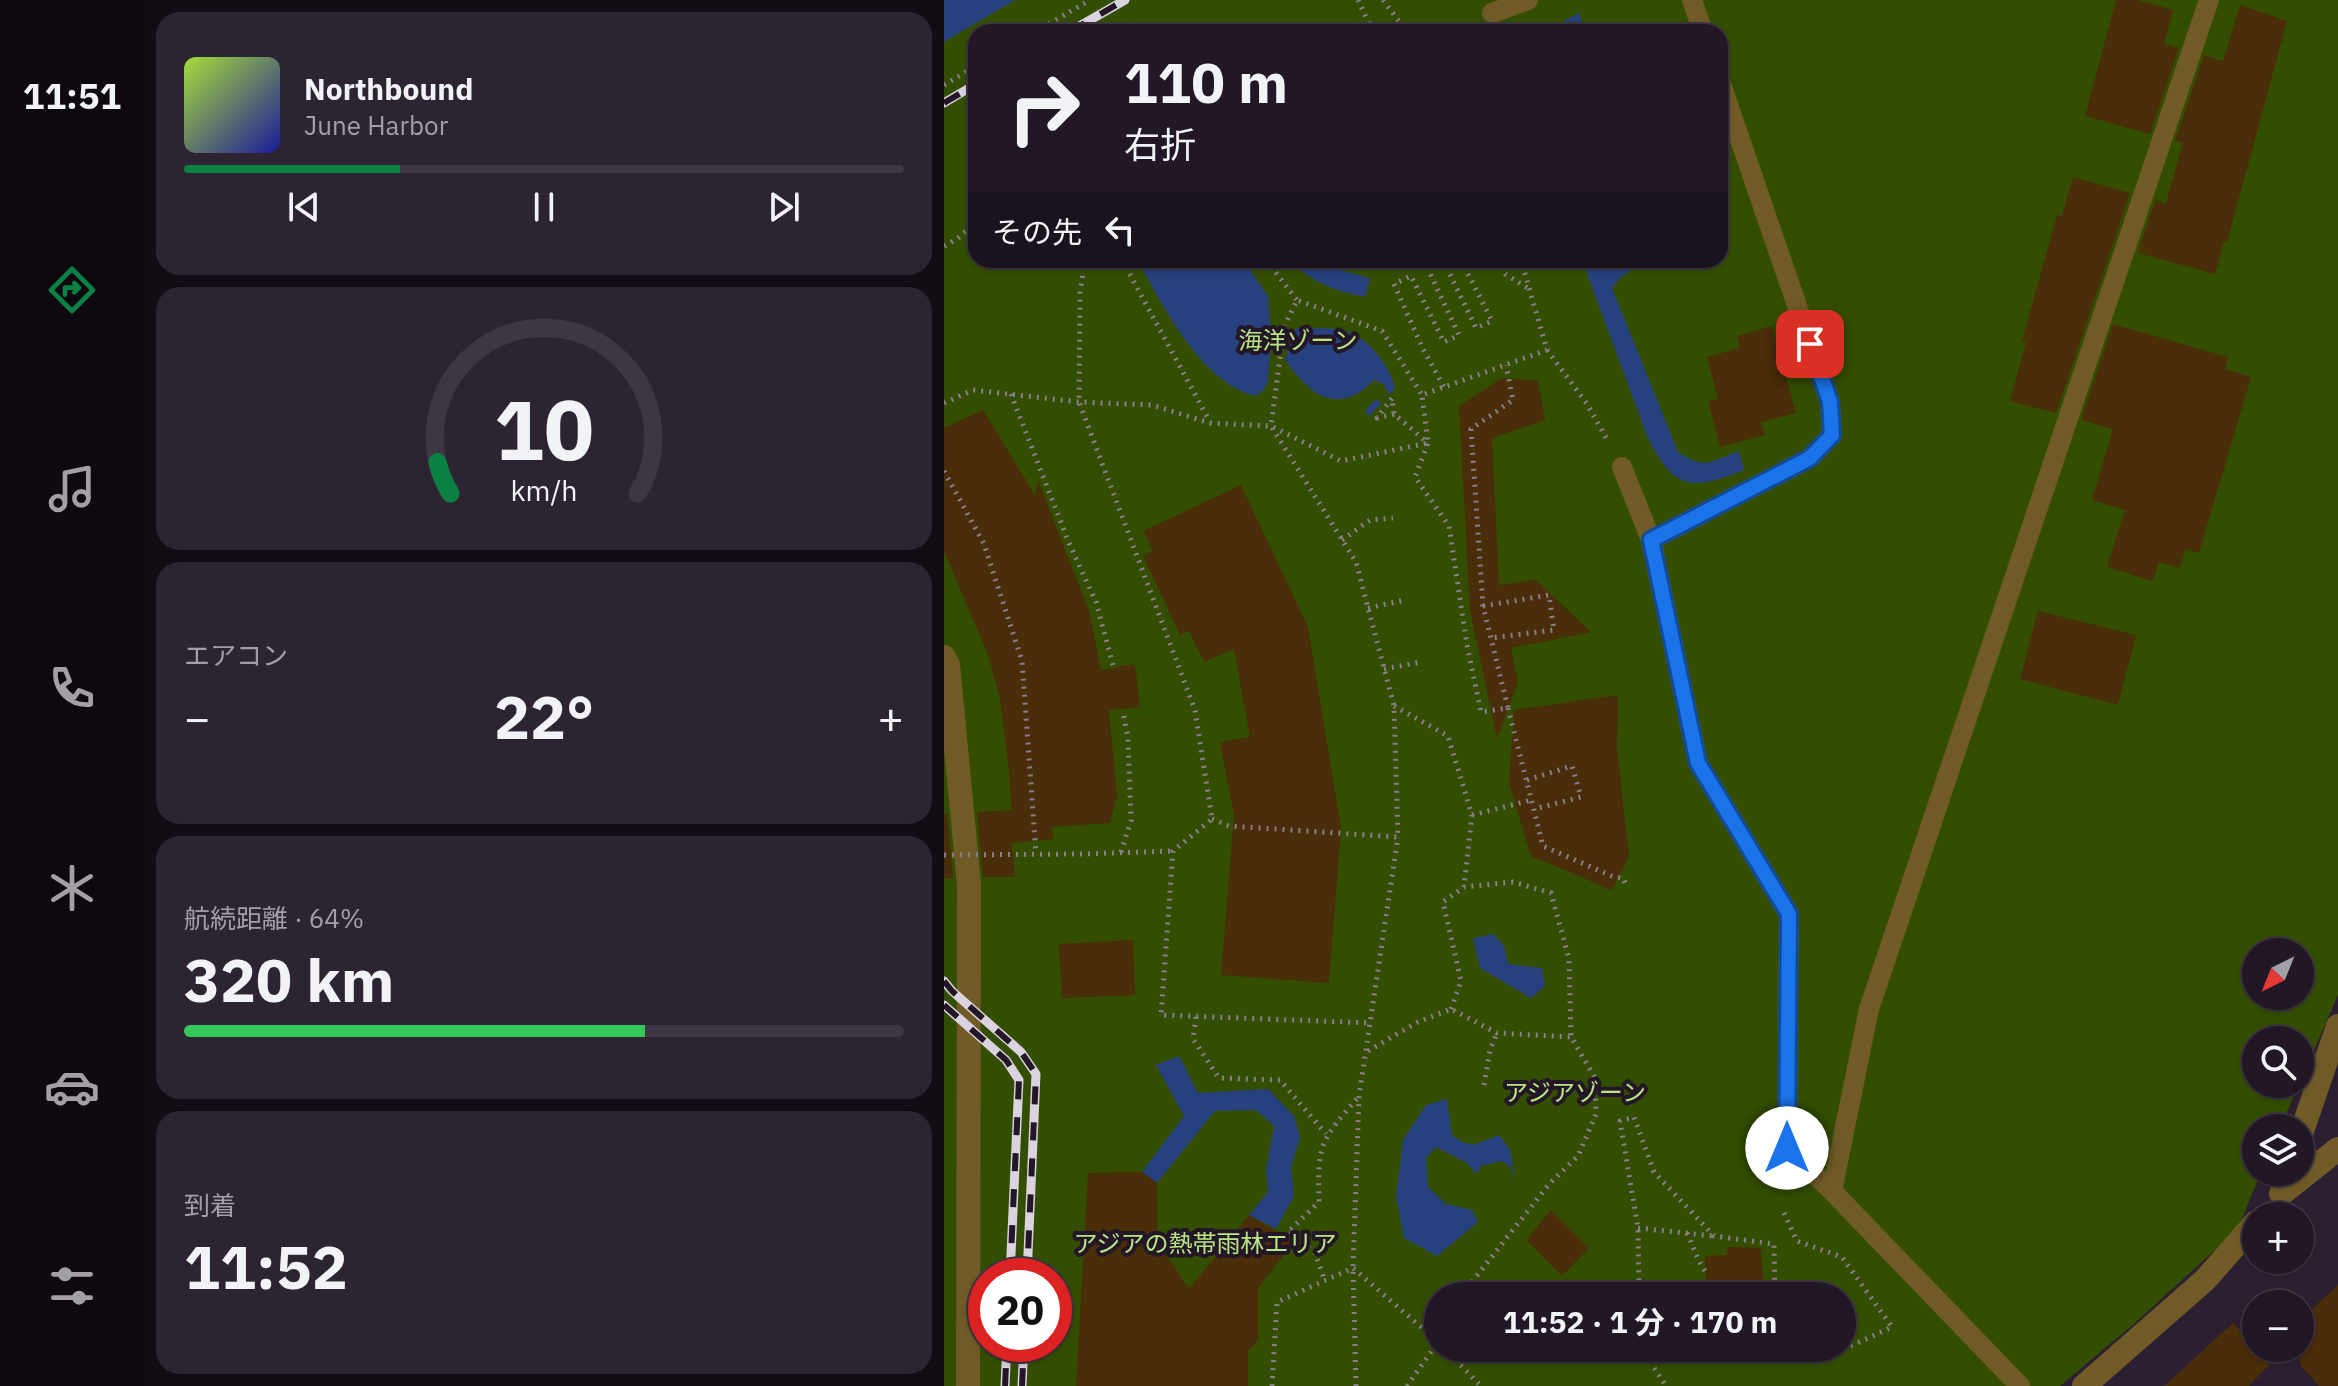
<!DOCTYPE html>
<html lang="ja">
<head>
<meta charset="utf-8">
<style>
  body { margin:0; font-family:"IBM Plex Sans","Noto Sans JP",sans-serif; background:#2d2432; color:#f1f3f6; height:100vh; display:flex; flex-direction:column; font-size:30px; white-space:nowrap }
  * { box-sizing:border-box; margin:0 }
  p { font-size:26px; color:#a29fa7 }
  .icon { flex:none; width:44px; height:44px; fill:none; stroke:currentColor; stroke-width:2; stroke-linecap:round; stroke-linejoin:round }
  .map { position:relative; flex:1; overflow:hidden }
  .details { display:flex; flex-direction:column; gap:12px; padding:12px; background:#120d14; width:800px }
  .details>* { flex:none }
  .hud { position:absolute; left:24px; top:24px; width:760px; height:244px; border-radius:24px; box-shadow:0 2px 6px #0004,0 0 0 2px #3e3642; background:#211725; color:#f1f3f6; overflow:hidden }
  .needle { width:52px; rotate:223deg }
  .controls { position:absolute; left:1298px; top:938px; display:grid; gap:16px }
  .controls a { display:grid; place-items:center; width:72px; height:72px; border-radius:50%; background:#211725; box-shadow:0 2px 6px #0004,0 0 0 2px #3e3642; font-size:40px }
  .speed { position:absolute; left:24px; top:1258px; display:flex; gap:16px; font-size:40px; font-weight:700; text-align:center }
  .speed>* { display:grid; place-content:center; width:104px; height:104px; border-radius:50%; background:#211725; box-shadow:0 2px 6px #0004,0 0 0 2px #3e3642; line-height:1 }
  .speed .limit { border:12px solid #d22; background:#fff; color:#111 }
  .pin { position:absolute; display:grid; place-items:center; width:68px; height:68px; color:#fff; margin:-34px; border-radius:16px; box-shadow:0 4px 12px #0006 }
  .me { position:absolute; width:88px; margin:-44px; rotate:0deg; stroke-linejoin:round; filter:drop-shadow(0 0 6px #0008) }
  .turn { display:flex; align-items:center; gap:28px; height:168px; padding:0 24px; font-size:36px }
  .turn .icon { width:104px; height:104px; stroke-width:2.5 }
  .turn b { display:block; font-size:56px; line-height:68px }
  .then { display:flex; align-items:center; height:76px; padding:0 24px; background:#0003; gap:16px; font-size:30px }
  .big { font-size:60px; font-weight:700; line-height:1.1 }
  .details .card { flex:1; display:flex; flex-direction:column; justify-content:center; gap:12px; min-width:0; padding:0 28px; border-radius:24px; background:#2d2432 }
  .details .dial { align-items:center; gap:0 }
  .dial svg { height:208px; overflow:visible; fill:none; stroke:#3e3642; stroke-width:7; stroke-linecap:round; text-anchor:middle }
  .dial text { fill:#f1f3f6; stroke:none }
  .song { display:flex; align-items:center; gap:24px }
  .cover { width:96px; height:96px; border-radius:12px; background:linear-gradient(135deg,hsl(80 70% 55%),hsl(240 70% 35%)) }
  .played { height:8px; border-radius:4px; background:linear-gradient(90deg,#0b8043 30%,#3e3642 30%) }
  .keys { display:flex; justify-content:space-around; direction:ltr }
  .heat { display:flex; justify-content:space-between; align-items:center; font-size:44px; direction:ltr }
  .charge { height:12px; border-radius:6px; background:linear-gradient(90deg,#34c759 64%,#3e3642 0) }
  .trip { position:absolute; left:480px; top:1282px; width:432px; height:80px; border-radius:40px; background:#211725; box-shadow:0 2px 6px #0004,0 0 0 2px #3e3642; font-weight:700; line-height:80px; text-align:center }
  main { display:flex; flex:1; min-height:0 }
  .tabs { display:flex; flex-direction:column; width:144px; justify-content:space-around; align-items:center; background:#0d090f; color:#a29fa7 }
  .tabs .icon { width:56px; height:56px }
  .tabs .active { color:#0b8043 }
  .tabs b { font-size:36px; color:#f1f3f6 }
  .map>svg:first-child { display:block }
  .green { fill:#344e01; fill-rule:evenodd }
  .water { fill:#26417d }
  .building { fill:#4a2d09 }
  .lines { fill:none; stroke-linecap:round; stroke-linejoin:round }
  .path { stroke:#897e8d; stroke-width:5; stroke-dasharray:2 6; stroke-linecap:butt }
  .lane { stroke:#705b27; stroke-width:20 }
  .street { stroke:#705b27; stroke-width:24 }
  .rail-casing { stroke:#dcd3e0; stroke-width:9 }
  .rail { stroke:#221627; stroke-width:6; stroke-dasharray:18; stroke-linecap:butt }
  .path-bridge { stroke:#897e8d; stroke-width:5; stroke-dasharray:2 6; stroke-linecap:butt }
  .route-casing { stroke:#114b97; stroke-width:20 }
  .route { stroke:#1a73e8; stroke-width:14 }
  .labels { text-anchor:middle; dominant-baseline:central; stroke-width:8; stroke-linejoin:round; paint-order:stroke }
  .park-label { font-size:24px; fill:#b9e682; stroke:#221627 }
</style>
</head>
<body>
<main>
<nav class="tabs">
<b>11:51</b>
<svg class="icon active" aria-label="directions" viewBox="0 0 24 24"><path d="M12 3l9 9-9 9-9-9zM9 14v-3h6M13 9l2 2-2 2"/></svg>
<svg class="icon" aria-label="music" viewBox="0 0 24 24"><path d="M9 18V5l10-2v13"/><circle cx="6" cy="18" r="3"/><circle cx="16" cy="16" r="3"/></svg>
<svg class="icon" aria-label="phone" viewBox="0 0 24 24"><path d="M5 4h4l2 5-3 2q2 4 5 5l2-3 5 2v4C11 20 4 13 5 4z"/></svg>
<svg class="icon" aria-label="climate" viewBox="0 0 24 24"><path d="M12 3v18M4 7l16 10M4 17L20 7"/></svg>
<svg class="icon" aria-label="car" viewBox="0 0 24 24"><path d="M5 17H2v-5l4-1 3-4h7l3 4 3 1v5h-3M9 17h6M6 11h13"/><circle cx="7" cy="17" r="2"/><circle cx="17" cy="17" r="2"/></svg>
<svg class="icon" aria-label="filters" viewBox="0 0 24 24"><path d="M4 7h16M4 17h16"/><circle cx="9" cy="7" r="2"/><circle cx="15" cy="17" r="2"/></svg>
</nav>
<section class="details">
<div class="card">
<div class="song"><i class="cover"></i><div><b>Northbound</b><p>June Harbor</p></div></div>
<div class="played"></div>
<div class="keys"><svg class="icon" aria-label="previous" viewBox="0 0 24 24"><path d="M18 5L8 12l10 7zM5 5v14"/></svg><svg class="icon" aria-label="pause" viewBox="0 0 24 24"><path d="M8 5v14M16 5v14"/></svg><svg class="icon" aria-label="next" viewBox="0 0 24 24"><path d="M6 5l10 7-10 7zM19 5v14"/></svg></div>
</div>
<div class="card dial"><svg viewBox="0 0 100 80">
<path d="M14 69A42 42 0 1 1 86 69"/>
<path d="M14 69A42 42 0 0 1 9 57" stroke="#0b8043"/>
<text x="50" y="56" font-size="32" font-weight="700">10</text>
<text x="50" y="72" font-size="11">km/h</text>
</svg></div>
<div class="card"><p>エアコン</p>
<div class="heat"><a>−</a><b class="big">22°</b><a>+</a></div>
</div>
<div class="card"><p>航続距離 · 64%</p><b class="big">320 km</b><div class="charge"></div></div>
<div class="card"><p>到着</p><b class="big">11:52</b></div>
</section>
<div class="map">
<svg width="1394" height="1386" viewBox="0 0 1394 1386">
  <rect width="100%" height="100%" fill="#2c1f31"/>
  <path class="green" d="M 0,0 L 1394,0 L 1394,995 L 1356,1082 L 1356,1040 L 1312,1040 L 1312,1084 L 1355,1084 L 1336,1128 L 1312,1128 L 1312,1172 L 1317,1172 L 1294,1229 L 1191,1323 L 1116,1386 L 0,1386 ZM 32,32 L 776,32 L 776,260 L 32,260 ZM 1312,952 L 1356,952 L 1356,996 L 1312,996 ZM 42,1276 L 110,1276 L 110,1344 L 42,1344 ZM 494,1296 L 898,1296 L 898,1348 L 494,1348 Z"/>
  <path class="water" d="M 0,0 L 71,0 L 0,42 Z
    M 635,13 L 641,32 L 600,32 Z
    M 194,260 L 299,260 L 324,296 L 327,339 L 324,381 L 319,391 L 311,396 C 258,383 218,306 194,260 Z
    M 345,260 L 376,260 L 385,267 L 426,278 L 421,297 C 391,291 367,282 345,260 Z
    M 638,260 L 685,260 L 689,269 L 677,277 L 668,288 L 734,452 C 761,470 766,462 795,451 L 800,470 C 747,491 730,491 703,436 Z
    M 352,328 C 367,329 383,327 397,330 C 422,334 447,366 451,389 L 425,416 L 421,411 L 432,399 L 437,403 L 446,393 L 441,389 L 441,385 L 430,380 C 394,418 364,394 341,359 Z
    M 549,934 L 560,946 L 564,964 L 598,968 L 601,986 L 587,998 L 536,968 L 529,938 Z
    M 235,1056 L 254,1093 L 324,1089 L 350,1116 L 356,1138 L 347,1167 L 350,1196 L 332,1229 L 305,1215 L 324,1192 L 322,1170 L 330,1126 L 312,1110 L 271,1111 L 213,1183 L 198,1172 L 240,1116 L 212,1065 Z
    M 503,1099 L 508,1135 C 529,1151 533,1143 555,1135 L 566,1150 L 571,1180 L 566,1166 L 557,1161 L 537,1166 L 532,1174 L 523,1163 L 492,1147 L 482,1158 L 484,1187 L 502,1204 L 528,1210 L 534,1222 L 493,1256 L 460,1238 L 452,1197 L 459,1140 L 482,1105 Z"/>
  <path class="building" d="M 1172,0 L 1193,0 L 1229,10 L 1220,44 L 1235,48 L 1206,134 L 1141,116 Z
    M 1296,5 L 1343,21 L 1283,242 L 1280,241 L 1271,274 L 1194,253 L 1211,200 L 1222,203 L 1239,143 L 1231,141 L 1260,55 L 1279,61 Z
    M 1129,177 L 1186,193 L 1112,413 L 1066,401 L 1082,342 L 1078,341 L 1113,215 L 1118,216 Z
    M 1169,324 L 1284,357 L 1281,369 L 1307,377 L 1255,553 L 1241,549 L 1236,568 L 1215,562 L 1209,581 L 1163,567 L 1181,510 L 1148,500 L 1169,429 L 1137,420 Z
    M 828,326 L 852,413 L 817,422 L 821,435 L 776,447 L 764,401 L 774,399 L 763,357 L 796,348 L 793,336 Z
    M 558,378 L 594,381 L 601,420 L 548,438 L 555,585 L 592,580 L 647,632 L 567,648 L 574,683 L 553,739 L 526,610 L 515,406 Z
    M 39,410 L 91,495 L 94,480 L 145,611 L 157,670 L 191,664 L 196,707 L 165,710 L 173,796 L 166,823 L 108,827 L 109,839 L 68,843 L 71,877 L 39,877 L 33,812 L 68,810 L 64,762 L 56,699 L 44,655 L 0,551 L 0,428 Z
    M 297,485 L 364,627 L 397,828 L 385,983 L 277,975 L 290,815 L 276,742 L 306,737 L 290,649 L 260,662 L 245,631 L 236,635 L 199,556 L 209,551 L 199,531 Z
    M 1094,611 L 1192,635 L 1174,705 L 1076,679 Z
    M 674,695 L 673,748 L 685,856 L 668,890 L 587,856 L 565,783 L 570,710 Z
    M 0,814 L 3,814 L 9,878 L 0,878 Z
    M 189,940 L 191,995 L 118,998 L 115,944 Z
    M 198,1172 L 213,1183 L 214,1242 L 245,1289 L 305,1215 L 350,1242 L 314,1288 L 314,1340 L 304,1351 L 304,1386 L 132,1386 L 144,1173 Z
    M 607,1210 L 645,1248 L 618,1276 L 582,1240 Z
    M 783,1247 L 817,1248 L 820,1296 L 762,1296 L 761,1256 L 784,1255 Z
    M 1394,1285 L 1394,1386 L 1375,1386 L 1356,1365 L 1356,1320 Z
    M 1289,1323 L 1328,1362 L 1305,1386 L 1220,1386 Z
    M 609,1348 L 641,1348 L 626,1364 Z"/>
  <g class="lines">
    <path class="path" d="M 414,0 L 429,32
      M 439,0 L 463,32
      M 91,32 L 146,0
      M 0,85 L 32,66
      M 0,246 L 13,239 L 32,222
      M 141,260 L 136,293 L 135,402 L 251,710 L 268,819 L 229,851 L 217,1015 L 428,1023
      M 178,260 L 266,422
      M 322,260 L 353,300
      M 497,260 L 483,267 L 515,335 L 500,342 L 467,276 L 450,284 L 479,349 L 500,387
      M 499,260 L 532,328 L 548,321 L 517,260
      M 553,260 L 561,274 L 585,289
      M 603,350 L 643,404 L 665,443
      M 67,394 L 125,543 L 152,602 L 169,665
      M 0,403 L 29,390 L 135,402 L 208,405 L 266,423 L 327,426 L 397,461 L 484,443 L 478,395 L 603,350 L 577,260
      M 450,414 L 433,418 L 448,398 L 450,414 L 484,443 L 471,477 L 505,526 L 523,645 L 537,712 L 564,708 L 539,606 L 527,429 L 569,400 L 562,365
      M 0,471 L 40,544 L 78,661 L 92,854
      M 398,540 L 426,520 L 449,518
      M 539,606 L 605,595 L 610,630 L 546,638
      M 424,608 L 461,600
      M 440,669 L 477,662
      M 450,706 L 504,736 L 528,815 L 520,887
      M 564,708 L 599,846 L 670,877 L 679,878 L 682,885
      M 583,780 L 628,766 L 637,797 L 590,809
      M 528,815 L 588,800
      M 268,819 L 285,826 L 454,837 L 450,706 L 412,562 L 327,426 L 340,327 L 353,300 L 438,331 L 478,395
      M 177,852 L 187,821 L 184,739 L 179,712
      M 136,854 L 229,851
      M 507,1009 L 517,981 L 499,902 L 520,887 L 569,882 L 607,893 L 625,959 L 627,1037 L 651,1078 L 652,1114 L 634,1156 L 605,1184 L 528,1282 L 522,1296
      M 252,1017 L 249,1039 L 275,1078 L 336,1080 L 382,1134
      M 424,1051 L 474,1022 L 507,1009 L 553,1033 L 627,1037
      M 540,1085 L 546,1050 L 553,1033
      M 840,1213 L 853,1241 L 898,1257 L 948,1327 L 909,1345 L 898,1347
      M 694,1228 L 769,1236
      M 346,1231 L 371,1253 L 381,1281
      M 743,1233 C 750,1247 752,1258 761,1271
      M 341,1235 L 375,1202 C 373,1143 377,1141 415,1096
      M 693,1296 L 695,1291 L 694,1228 L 676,1121 L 690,1117 L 710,1172 L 770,1236 L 830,1244 L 831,1296
      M 500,1348 L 537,1386
      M 697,1348 L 722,1386
      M 862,1348 L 877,1351 L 894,1348
      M 328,1386 L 333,1302 L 409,1268 L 494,1342
      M 412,1386 L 409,1268 L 415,1096 L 454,837
      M 463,1386 L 494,1342"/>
    <path class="lane" d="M 748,0 L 759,32
      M 548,13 L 584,0
      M 678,467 L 707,540 L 754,763 L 845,914 L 843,1148 L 888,1191
      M 707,540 L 866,458 L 888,435 L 886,402 L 776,81
      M 1076,1386 L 888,1191 L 925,1009 L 1265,0"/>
    <path class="street" d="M 0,657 L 4,665 L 25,884 L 24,1386
      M 1356,1137 L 1394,1026
      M 1337,1194 L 1394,1149
      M 1140,1386 L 1261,1280 L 1312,1222"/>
    <g class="rail-casing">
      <path id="rail" d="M 125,32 L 181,0
        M 0,103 L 32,84
        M 0,981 L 8,991 L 77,1052 L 92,1074 L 83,1276
        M 0,1005 L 62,1060 L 75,1080 L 66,1276
        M 61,1386 L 63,1344
        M 78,1386 L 80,1344"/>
    </g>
    <use href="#rail" class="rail"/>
    <path class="path-bridge" d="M 0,855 L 136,854"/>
  </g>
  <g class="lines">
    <g class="route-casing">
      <path id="route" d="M 843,1148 L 845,914 L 754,763 L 707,540 L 866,458 L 888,435 L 886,402 L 866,344"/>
    </g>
    <use href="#route" class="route"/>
  </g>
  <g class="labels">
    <g class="park-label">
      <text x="354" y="340">海洋ゾーン</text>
      <text x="631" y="1092">アジアゾーン</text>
      <text x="261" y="1243">アジアの熱帯雨林エリア</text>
    </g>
  </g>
</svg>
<div class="controls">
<a><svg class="needle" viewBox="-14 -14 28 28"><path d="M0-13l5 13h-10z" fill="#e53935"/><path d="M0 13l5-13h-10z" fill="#a29fa7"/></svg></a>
<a><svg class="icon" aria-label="search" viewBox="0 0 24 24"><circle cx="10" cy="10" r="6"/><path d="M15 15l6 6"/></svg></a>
<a><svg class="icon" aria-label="layers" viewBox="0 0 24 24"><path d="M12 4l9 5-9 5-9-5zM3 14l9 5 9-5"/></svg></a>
<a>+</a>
<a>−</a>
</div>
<div class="speed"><div class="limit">20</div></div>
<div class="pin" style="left:866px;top:344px;background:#d93025"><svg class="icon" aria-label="arrive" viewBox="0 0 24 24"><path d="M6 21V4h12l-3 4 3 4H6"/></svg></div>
<svg class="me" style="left:843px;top:1148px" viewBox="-20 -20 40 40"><circle r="19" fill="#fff"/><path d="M0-13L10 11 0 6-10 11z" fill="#1a73e8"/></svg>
<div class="trip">11:52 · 1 分 · 170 m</div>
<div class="hud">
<div class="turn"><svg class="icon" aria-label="right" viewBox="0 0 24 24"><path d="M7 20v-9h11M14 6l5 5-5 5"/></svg><div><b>110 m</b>右折</div></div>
<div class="then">その先<svg class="icon" aria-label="left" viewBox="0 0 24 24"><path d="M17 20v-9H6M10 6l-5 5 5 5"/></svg></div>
</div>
</div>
</main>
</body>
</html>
